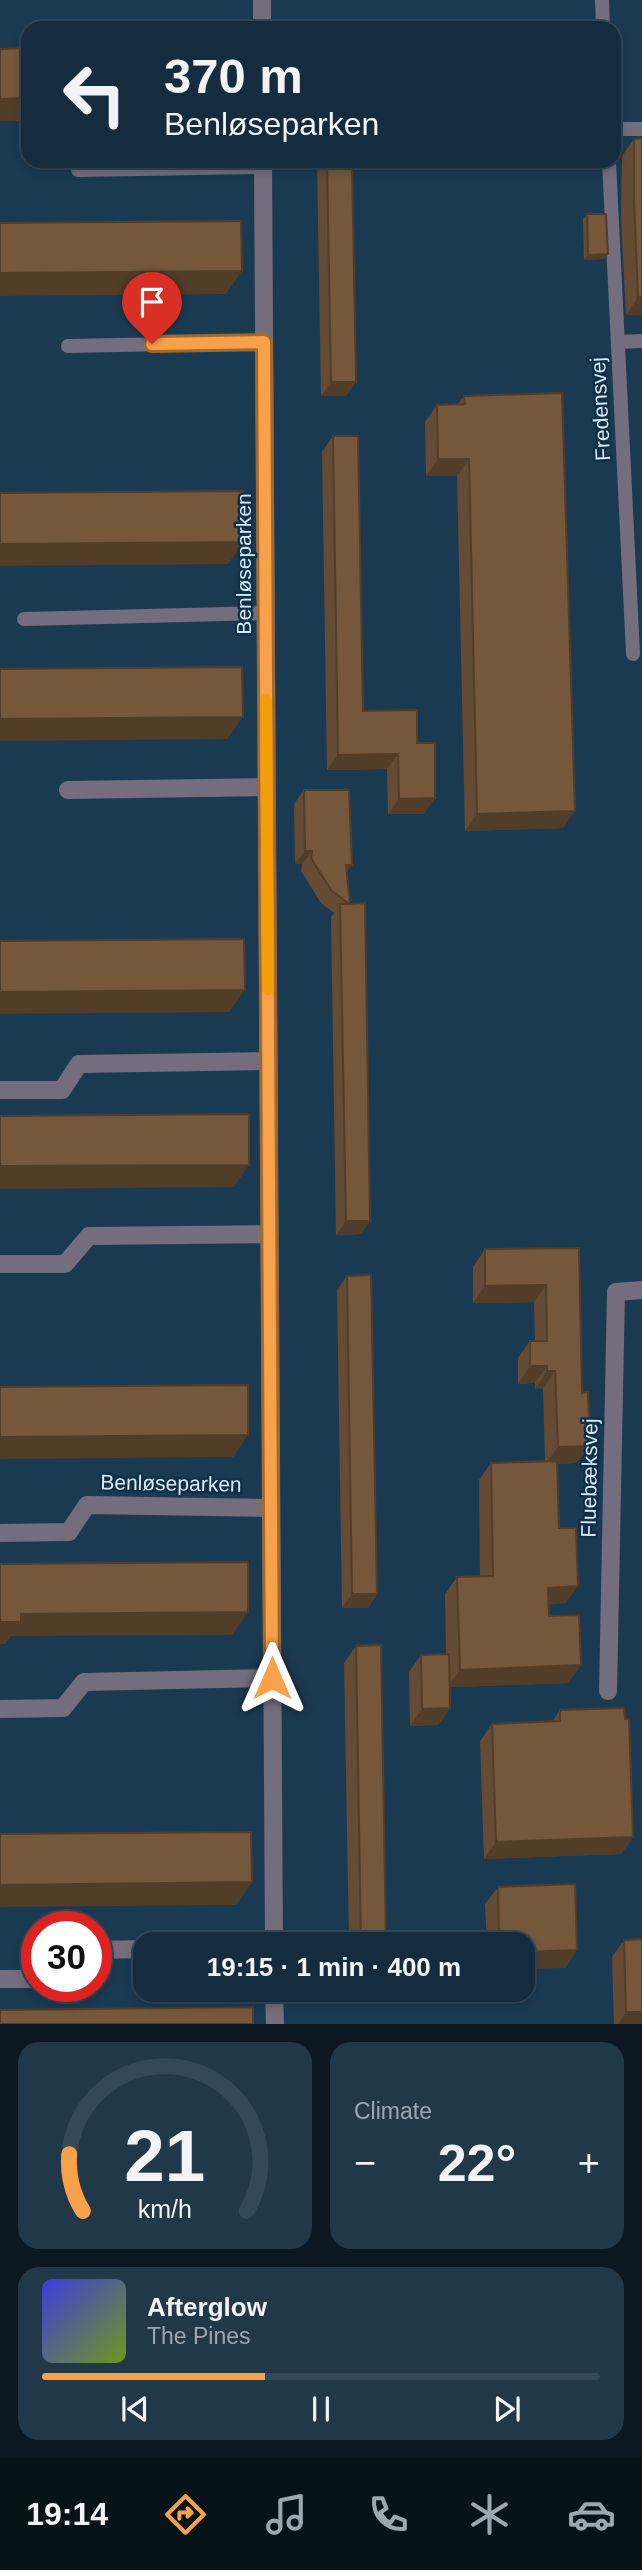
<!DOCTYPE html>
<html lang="en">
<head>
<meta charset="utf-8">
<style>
  body { margin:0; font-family:Arial,sans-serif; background:#213849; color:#f1f3f6; height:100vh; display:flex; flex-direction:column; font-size:26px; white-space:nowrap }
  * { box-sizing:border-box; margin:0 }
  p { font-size:23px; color:#9da7b0 }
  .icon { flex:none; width:38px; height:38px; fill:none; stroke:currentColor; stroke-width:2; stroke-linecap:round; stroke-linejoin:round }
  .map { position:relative; height:2024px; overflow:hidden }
  .details { display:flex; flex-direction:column; gap:18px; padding:18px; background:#0b1822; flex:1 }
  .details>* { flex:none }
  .banner { position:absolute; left:21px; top:21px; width:600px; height:147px; border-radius:21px; box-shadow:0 4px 10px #0003,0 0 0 2px #334858; background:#142c3e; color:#f1f3f6; overflow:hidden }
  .speed { position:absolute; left:21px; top:1911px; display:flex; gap:14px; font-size:35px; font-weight:700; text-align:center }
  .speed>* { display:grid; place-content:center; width:91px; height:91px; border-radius:50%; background:#142c3e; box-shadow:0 4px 10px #0003,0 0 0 2px #334858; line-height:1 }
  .speed .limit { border:10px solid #d22; background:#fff; color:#111 }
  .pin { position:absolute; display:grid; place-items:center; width:60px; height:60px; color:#fff; margin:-72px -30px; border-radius:50% 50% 50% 0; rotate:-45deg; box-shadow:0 0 7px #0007 }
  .pin .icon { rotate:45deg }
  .me { position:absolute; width:77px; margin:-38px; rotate:0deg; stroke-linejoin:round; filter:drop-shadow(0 0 5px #0008) }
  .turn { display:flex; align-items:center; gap:24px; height:147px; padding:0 28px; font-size:32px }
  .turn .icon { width:91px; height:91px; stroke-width:2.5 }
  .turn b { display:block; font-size:49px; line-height:60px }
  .big { font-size:52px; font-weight:800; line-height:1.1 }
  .details .tile { flex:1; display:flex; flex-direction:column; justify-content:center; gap:10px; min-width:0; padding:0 24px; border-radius:21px; background:#213849 }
  .details .dial { align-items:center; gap:0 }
  .dial svg { height:182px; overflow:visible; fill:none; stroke:#334858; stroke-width:7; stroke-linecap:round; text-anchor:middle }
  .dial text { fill:#f1f3f6; stroke:none }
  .song { display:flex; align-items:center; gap:21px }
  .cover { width:84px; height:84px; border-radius:10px; background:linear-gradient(135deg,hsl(240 70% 55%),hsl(80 70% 35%)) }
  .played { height:7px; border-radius:4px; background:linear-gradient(90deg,#f7a14a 40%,#334858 40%) }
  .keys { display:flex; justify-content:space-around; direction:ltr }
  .heat { display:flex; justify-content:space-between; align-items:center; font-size:38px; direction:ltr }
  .details .tiles { flex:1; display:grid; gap:18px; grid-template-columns:1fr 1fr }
  .tile:last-child { grid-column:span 2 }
  .trip { position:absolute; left:133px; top:1932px; width:402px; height:70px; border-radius:21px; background:#142c3e; box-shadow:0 4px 10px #0003,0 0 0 2px #334858; font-weight:800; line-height:70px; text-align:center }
  .tabs { display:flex; height:112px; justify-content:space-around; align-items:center; background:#081219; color:#9da7b0 }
  .tabs .icon { width:49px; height:49px }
  .tabs .on { color:#f7a14a }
  .tabs b { font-size:32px; color:#f1f3f6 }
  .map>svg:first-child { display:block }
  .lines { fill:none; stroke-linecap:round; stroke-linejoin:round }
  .service { stroke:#736d7d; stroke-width:14 }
  .minor { stroke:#736d7d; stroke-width:18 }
  .wall { fill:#654b33 }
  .shaded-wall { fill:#523d29 }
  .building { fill:#75573b; stroke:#523d29; stroke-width:2 }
  .route-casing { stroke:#a16930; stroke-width:18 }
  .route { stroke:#f7a14a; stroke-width:12 }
  .slow { stroke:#f59e0b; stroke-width:12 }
  .labels { text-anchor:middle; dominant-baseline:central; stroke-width:5; stroke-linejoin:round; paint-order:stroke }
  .street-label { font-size:21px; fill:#d7e9f8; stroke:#0f3047 }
</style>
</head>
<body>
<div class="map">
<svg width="642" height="2024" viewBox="0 0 642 2024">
  <rect width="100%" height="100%" fill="#1a3a52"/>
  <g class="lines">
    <path class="service" d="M 602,0 L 603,28
      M 614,129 L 642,129
      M 609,161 L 633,654
      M 78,170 L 263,167
      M 618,342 L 642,341
      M 68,346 L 264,342
      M 24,619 L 266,613"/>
    <path class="minor" d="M 262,0 L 262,28
      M 263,161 L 274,1944
      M 68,790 L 267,787
      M 0,1090 L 62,1090 L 79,1064 L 268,1061
      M 0,1264 L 65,1264 L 89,1236 L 270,1234
      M 0,1533 L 69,1532 L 87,1505 L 271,1508
      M 608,1691 L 616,1292 L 642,1290
      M 0,1709 L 63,1708 L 84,1682 L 272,1678
      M 96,1950 L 145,1949
      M 0,1979 L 37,1979
      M 274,1990 L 275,2024"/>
  </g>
  <path class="wall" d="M 634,139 L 642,315 L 626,315 L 621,218 L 622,156 Z
    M 317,161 L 352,161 L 346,396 L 321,396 Z
    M 587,214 L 604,259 L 584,260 L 583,219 Z
    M 464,396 L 563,828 L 465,831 L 457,476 L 426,476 L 425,422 L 437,405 L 458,404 Z
    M 333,436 L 363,711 L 417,743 L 424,814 L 388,814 L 387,769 L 327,770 L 322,452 Z
    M 304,790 L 346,873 L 370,1221 L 361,1234 L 336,1235 L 331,917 L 334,913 L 321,903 L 301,871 L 302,864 L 295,864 L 294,804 Z
    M 579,1248 L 577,1463 L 557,1464 L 559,1528 L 566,1603 L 549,1604 L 549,1616 L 581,1665 L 568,1683 L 450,1687 L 450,1708 L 438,1725 L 410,1726 L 409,1672 L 421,1655 L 446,1654 L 445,1594 L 457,1577 L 480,1576 L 479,1480 L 491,1463 L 545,1461 L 543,1388 L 535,1389 L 535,1383 L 518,1384 L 518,1358 L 530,1341 L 535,1341 L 534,1302 L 473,1303 L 473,1267 L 485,1249 Z
    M 347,1276 L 377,1594 L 368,1608 L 342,1608 L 337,1290 Z
    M 356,1646 L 386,1944 L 349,1944 L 344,1663 Z
    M 560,1710 L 625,1719 L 633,1837 L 621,1854 L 484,1859 L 480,1741 L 492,1724 L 552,1722 Z
    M 498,1887 L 577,1950 L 565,1968 L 523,1944 L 487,1944 L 485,1904 Z
    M 624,1940 L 642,2024 L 614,2024 L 612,1957 Z"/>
  <path class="shaded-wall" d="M 28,98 L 28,121 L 0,121 L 0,99 Z
    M 608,254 L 604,259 L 584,260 L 588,255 Z
    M 242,271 L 226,294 L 0,296 L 0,273 Z
    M 638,297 L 642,297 L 642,315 L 626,315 Z
    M 331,382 L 356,382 L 346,396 L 321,396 Z
    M 438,459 L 469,459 L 457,476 L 426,476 Z
    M 244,542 L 228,564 L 0,566 L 0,544 Z
    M 243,717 L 227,739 L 0,741 L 0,719 Z
    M 398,754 L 387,769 L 327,770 L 338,755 Z
    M 435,798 L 424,814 L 388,814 L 399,799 Z
    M 575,811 L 563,828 L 465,831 L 477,814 Z
    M 305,851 L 312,851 L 302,864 L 295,864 Z
    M 346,865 L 352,865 L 342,879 Z
    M 245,990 L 229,1012 L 0,1014 L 0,992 Z
    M 249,1165 L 234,1187 L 0,1189 L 0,1166 Z
    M 346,1221 L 370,1221 L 361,1234 L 336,1235 Z
    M 546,1285 L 534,1302 L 473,1303 L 485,1286 Z
    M 530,1366 L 547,1366 L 535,1383 L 518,1384 Z
    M 547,1371 L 555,1371 L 543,1388 L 535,1389 Z
    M 248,1435 L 233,1457 L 0,1459 L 0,1437 Z
    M 590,1446 L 577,1463 L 545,1464 L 558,1447 Z
    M 578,1586 L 566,1603 L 536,1606 L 548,1588 Z
    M 352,1594 L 377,1594 L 368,1608 L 342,1608 Z
    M 248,1612 L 232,1635 L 11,1636 L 5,1644 L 0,1644 L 0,1622 L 21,1614 Z
    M 581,1665 L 568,1683 L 447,1687 L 460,1670 Z
    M 450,1708 L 438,1725 L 410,1726 L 422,1709 Z
    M 633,1837 L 621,1854 L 484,1859 L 496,1842 Z
    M 252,1882 L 236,1905 L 0,1907 L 0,1885 Z
    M 577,1950 L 565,1968 L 523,1969 L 523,1952 Z
    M 626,2012 L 642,2012 L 642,2024 L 618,2024 Z"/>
  <path class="building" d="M 28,48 L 28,98 L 0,99 L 0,49 Z
    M 642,138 L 642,297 L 638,297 L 634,201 L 634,139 Z
    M 327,161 L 352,161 L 356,382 L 331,382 Z
    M 587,214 L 606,214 L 608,254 L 588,255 Z
    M 241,221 L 242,271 L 0,273 L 0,223 Z
    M 562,393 L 575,811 L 477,814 L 469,459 L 438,459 L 437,405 L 465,404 L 464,396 Z
    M 333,436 L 358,436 L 363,711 L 417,710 L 417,743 L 435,743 L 435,798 L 399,799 L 398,754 L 338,755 Z
    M 243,491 L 244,542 L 0,544 L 0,493 Z
    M 242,667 L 243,717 L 0,719 L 0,669 Z
    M 304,790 L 349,790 L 352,865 L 346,865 L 350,904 L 365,903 L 370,1221 L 346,1221 L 340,904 L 349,904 L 331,890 L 311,858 L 312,851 L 305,851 Z
    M 244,939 L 245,990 L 0,992 L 0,941 Z
    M 249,1114 L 249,1165 L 0,1166 L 0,1116 Z
    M 579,1248 L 582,1393 L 588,1392 L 590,1446 L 558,1447 L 555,1371 L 547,1371 L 547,1366 L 530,1366 L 530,1341 L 547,1341 L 546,1285 L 485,1286 L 485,1249 Z
    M 371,1275 L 377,1594 L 352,1594 L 347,1276 Z
    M 248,1385 L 248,1435 L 0,1437 L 0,1387 Z
    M 557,1461 L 559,1528 L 576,1528 L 578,1586 L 548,1588 L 549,1616 L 579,1615 L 581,1665 L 460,1670 L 457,1577 L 493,1576 L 491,1463 Z
    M 248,1562 L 248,1612 L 21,1614 L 21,1622 L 0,1622 L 0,1564 Z
    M 381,1645 L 386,1944 L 361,1944 L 356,1646 Z
    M 449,1654 L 450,1708 L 422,1709 L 421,1655 Z
    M 624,1708 L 625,1719 L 629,1719 L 633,1837 L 496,1842 L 492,1724 L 560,1721 L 560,1710 Z
    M 251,1832 L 252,1882 L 0,1885 L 0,1834 Z
    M 575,1884 L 577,1950 L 523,1952 L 523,1944 L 499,1944 L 498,1887 Z
    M 642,1939 L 642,2012 L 626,2012 L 624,1940 Z
    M 253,2007 L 253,2024 L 0,2024 L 0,2010 Z"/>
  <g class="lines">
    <g class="route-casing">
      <path id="route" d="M 152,344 L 264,342 L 272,1678"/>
    </g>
    <use href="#route" class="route"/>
    <path class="slow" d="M 266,700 L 268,989"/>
  </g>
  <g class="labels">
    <g class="street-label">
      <text transform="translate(600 409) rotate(-93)">Fredensvej</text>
      <text transform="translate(243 564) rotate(-90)">Benløseparken</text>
      <text transform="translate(589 1478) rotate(-89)">Fluebæksvej</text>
      <text transform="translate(171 1483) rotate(1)">Benløseparken</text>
    </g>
  </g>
</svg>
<div class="speed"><div class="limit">30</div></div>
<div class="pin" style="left:152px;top:344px;background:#d93025"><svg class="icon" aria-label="arrive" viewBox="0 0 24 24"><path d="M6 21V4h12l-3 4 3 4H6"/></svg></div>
<svg class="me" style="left:272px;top:1678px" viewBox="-20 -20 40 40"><path d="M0-17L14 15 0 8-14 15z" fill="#f7a14a" stroke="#fff" stroke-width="4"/></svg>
<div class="trip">19:15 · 1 min · 400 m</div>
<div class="banner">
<div class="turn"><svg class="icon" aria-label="left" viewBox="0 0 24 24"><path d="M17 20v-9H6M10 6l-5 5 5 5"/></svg><div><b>370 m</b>Benløseparken</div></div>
</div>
</div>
<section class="details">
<div class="tiles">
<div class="tile dial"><svg viewBox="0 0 100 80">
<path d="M14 69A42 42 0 1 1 86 69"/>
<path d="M14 69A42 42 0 0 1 8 44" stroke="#f7a14a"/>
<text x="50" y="56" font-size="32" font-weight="700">21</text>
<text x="50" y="72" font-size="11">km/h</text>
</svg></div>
<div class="tile"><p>Climate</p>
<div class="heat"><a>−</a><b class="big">22°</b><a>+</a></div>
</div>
<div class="tile">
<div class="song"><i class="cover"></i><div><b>Afterglow</b><p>The Pines</p></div></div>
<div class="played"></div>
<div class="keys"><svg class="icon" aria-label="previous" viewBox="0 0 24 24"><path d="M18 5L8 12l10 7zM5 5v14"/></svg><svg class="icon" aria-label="pause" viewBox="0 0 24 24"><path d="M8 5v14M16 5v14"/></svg><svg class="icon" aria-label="next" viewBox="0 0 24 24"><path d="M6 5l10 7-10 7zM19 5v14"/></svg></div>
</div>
</div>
</section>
<nav class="tabs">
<b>19:14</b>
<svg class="icon on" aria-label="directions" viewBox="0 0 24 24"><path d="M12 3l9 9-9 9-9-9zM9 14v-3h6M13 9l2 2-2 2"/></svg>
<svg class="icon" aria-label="music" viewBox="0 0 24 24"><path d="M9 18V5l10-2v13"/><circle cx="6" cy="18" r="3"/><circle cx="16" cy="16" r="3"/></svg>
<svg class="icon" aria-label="phone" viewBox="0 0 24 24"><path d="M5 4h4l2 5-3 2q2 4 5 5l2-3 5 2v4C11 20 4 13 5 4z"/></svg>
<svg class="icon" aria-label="climate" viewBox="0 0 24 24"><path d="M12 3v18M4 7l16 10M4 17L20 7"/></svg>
<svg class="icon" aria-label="car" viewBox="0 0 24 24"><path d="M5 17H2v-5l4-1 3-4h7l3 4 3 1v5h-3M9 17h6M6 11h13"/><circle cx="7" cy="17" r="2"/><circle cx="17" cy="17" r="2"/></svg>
</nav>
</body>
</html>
